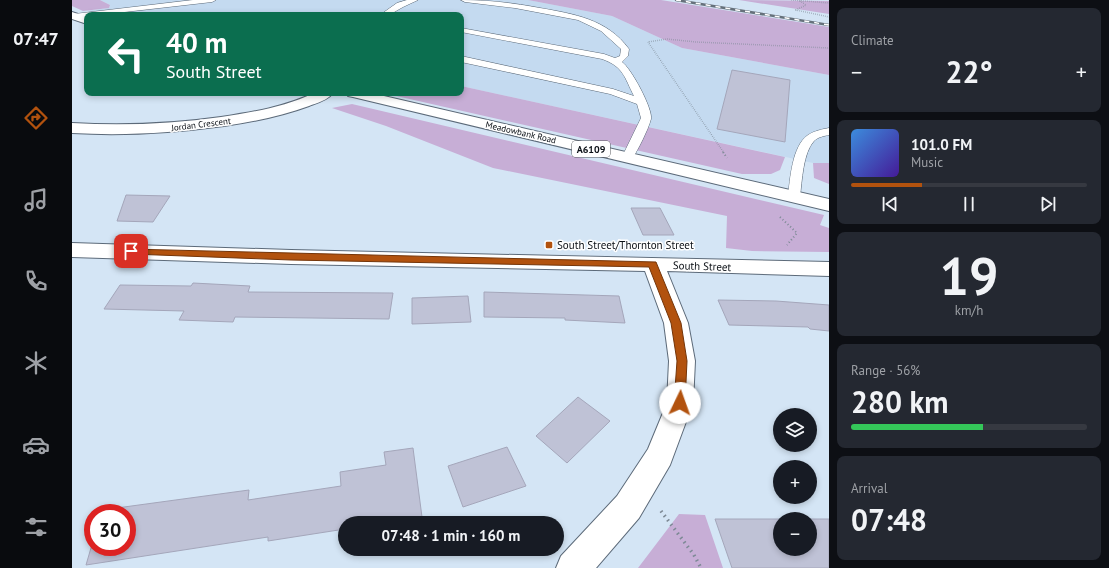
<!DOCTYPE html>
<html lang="en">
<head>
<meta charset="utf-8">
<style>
  body { margin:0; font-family:"PT Sans",sans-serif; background:#242831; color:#f1f3f6; height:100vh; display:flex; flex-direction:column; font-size:15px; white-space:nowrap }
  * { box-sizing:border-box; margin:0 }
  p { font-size:13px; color:#9ea1a6 }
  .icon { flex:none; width:22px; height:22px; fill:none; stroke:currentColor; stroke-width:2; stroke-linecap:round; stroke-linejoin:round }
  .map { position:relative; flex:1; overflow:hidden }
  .side { display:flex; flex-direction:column; gap:8px; padding:8px; background:#0d0f14; width:280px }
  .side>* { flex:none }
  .banner { position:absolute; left:12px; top:12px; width:380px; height:84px; border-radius:8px; box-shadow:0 2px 6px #0003; background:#0b6e4f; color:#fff; overflow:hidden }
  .buttons { position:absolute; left:701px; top:408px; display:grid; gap:8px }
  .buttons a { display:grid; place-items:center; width:44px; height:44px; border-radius:50%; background:#171b24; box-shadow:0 2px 6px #0003; font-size:20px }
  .speed { position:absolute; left:12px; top:504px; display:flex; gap:8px; font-size:20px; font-weight:700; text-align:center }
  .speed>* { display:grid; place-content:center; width:52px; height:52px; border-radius:50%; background:#171b24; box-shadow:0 2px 6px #0003; line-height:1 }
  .speed .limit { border:6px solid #d22; background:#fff; color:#111 }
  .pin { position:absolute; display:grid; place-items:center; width:34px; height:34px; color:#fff; margin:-17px; border-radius:8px; box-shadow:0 2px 6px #0006 }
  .me { position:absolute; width:44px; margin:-22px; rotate:3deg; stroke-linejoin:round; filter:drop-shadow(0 0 3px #0008) }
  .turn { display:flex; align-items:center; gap:14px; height:84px; padding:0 16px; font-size:18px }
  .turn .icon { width:52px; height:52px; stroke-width:2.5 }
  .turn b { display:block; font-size:28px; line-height:34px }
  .big { font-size:30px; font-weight:800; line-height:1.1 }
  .side .card { flex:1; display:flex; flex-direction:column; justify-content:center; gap:6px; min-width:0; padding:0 14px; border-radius:8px; background:#242831 }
  .side .dial { align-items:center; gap:0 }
  .dial b { font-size:52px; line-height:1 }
  .song { display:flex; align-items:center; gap:12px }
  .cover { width:48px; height:48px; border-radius:6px; background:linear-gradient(135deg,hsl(210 70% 55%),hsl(260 70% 35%)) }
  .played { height:4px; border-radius:2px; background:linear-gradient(90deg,#b2520e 30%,#363941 30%) }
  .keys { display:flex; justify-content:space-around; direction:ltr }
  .heat { display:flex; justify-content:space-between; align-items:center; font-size:22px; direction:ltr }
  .charge { height:6px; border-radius:3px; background:linear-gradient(90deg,#34c759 56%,#363941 0) }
  .trip { position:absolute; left:266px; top:516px; width:226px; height:40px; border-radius:20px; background:#171b24; box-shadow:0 2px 6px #0003; font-weight:800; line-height:40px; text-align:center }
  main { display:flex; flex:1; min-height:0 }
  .tabs { display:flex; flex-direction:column; width:72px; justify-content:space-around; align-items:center; background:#090b0e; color:#9ea1a6 }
  .tabs .icon { width:28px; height:28px }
  .tabs .selected { color:#b2520e }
  .tabs b { font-size:18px; color:#f1f3f6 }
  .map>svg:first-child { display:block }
  .built { fill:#c4daf0 }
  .green { fill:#c7aed6 }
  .building { fill:#bfc2d6; stroke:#a4a6ba }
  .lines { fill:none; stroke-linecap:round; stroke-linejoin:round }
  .lane-casing { stroke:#5c6a79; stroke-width:1 }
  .street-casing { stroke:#5c6a79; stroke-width:2 }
  .primary-casing { stroke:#5c6a79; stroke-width:2 }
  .path-far2 { stroke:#7d8995; stroke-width:1.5; stroke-dasharray:0.5 1.5; stroke-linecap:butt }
  .path-far1 { stroke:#7d8995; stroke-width:2; stroke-dasharray:1 2.5; stroke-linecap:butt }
  .path { stroke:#7d8995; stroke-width:3.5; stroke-dasharray:1.5 4; stroke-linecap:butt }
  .lane { fill:#fff; fill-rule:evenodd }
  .street { fill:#fff; fill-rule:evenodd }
  .primary { fill:#fff; fill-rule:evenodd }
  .rail-casing { stroke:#66717b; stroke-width:2.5 }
  .rail { stroke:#fff; stroke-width:1.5; stroke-dasharray:5; stroke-linecap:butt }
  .route { fill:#b2520e; stroke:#743509 }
  .poi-dot { fill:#b2520e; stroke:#fff; stroke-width:1.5 }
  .labels { text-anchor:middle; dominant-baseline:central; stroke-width:3; stroke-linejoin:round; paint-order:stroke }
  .far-street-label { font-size:9px; fill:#0a0f15; stroke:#fff }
  .shield { fill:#fff; stroke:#54575b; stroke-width:1 }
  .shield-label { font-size:10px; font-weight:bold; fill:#0a0f15 }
  .poi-label { font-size:11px; fill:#0a0f15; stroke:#fff; text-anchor:start }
  .street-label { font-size:11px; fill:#0a0f15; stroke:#fff }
</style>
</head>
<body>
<main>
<nav class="tabs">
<b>07:47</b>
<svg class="icon selected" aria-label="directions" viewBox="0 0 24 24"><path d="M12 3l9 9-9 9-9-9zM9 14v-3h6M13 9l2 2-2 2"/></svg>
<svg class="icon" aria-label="music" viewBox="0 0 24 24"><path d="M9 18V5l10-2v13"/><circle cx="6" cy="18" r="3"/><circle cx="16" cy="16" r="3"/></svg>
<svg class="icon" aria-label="phone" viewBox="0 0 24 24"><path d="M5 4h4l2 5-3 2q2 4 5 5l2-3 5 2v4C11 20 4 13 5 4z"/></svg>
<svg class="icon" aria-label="climate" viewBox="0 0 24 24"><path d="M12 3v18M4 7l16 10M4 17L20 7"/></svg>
<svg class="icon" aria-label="car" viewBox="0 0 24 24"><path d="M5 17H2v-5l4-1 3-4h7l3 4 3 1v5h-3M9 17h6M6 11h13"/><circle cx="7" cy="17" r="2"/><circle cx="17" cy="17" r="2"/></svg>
<svg class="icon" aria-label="filters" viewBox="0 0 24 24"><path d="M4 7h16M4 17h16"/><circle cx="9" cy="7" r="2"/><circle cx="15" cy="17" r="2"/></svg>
</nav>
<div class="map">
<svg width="757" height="568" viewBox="0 0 757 568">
  <rect width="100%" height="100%" fill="#d4e5f5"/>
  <path class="built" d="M 28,0 L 456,0 L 540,16 L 610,48 L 757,75 L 757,163 L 741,163 L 389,86 L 389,15 L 28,15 L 17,11 L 37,8 L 38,5 Z"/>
  <path class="green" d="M 0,0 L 28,0 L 38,5 L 37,8 L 11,11 L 0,6 Z
    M 456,0 L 589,0 L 757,27 L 757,75 L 610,48 L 540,16 Z
    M 667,0 L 757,1 L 757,14 Z
    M 389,86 L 713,157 L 708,170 L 699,174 L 670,174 L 311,93 L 389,93 Z
    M 280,104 L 752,215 L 748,225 L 757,228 L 757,252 L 680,251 L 654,248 L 655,216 L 421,168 L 314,126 L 260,108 Z
    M 741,163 L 757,163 L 757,184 L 742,178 Z
    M 607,514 L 633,515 L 651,568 L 566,568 Z"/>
  <path class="building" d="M 660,70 L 718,80 L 713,142 L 645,129 Z
    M 54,195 L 98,196 L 81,222 L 45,221 Z
    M 559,208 L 588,208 L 602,235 L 571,235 Z
    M 121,283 L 178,286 L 176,292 L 321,293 L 317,319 L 163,317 L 161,322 L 107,320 L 112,311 L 32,309 L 48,285 L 119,286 Z
    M 412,292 L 547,296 L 553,323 L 493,320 L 493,318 L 412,317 Z
    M 396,296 L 399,322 L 340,324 L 340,298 Z
    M 646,300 L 704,301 L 757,305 L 757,331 L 738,329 L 736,327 L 657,325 Z
    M 506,397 L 538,421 L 495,463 L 464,436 Z
    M 435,447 L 454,486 L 391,507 L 376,466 Z
    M 341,448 L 350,517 L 313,523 L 273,523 L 273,529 L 196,541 L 196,537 L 14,565 L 21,541 L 21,547 L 55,547 L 55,513 L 29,513 L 30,510 L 177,490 L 176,500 L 269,486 L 268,472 L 314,465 L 312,452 Z
    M 643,519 L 708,519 L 708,549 L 738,549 L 738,519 L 729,519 L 757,519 L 757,568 L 660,568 Z"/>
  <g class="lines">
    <g class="lane-casing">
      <path id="lane" d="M 121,0 L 144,0 L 140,2 L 0,18 L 0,14 L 2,14 Z
        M 335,0 L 346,0 L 331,7 L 317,15 L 308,15 L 325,3 Z
        M 389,0 C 416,0 442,3 468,8 C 502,14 535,19 557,49 L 556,56 L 550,62 C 559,68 581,109 579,119 C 576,130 566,150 560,159 L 552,159 L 550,157 L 569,118 L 565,104 L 538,94 L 389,62 L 389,56 L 541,89 L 562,96 C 552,77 552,67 530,59 L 389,32 L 389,28 L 532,54 L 543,58 L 548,56 L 549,49 L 529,31 L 506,20 L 443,8 L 393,2 Z
        M 757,128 L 757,135 C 752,136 746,137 742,141 C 731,153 730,181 728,197 L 726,200 L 718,200 L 716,197 C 718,179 720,146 736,135 C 742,131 751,129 757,128 Z"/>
    </g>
    <g class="street-casing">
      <path id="street" d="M 242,93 L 261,93 C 256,100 245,103 237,106 C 210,116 180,122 152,126 C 101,133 51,136 0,133 L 0,123 C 50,126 99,124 149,117 C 181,112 213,107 242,93 Z
        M 0,243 L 219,250 L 757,262 L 757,276 L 595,271 L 616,323 L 623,361 L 621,403 L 598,465 L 567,518 L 524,568 L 484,568 L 489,556 L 545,496 L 576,449 L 595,403 L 597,361 L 592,323 L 573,271 L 219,264 L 0,257 Z"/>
    </g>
    <g class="primary-casing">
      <path id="primary" d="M 0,12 L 15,17 L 15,24 L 0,19 Z
        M 274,93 L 299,93 L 757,199 L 757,211 L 281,97 L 276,96 Z"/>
    </g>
    <path class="path-far2" d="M 719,0 L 757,3
      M 728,1 L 734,5 L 724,10 L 757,17
      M 652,153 L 576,42 L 595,39 L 624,42 L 757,48"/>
    <path class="path-far1" d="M 651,152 L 655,158
      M 708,217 L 725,233 L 715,245"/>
    <path class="path" d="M 589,511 L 622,555 L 629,568"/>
    <use href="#lane" class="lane"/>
    <use href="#street" class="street"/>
    <use href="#primary" class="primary"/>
    <g class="rail-casing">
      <path id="rail" d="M 604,0 L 757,25"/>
    </g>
    <use href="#rail" class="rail"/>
  </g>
  <path class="route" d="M 56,249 L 584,262 L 609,323 L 615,361 L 613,403 L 612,406 L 608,407 L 604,406 L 602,403 L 605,361 L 599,323 L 577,267 L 219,260 L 59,254 L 54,251 Z"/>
  <rect class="poi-dot" x="473" y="241" width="8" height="8" rx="2"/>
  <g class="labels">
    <g class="far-street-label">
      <text transform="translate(129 124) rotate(-7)">Jordan Crescent</text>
      <text transform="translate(449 132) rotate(13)">Meadowbank Road</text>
    </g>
    <rect class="shield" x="500" y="141" width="38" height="16" rx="3"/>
    <g class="shield-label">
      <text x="519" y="149">A6109</text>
    </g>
    <g class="poi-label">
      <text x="485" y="245">South Street/Thornton Street</text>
    </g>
    <g class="street-label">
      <text transform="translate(630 266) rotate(2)">South Street</text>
    </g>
  </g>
</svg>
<div class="buttons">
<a><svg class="icon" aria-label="layers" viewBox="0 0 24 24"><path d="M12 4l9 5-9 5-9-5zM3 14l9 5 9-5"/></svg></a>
<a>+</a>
<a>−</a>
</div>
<div class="speed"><div class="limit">30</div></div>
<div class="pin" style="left:59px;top:251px;background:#d93025"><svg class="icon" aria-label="arrive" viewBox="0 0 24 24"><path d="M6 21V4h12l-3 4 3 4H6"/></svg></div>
<svg class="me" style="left:608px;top:403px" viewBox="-20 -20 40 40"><circle r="19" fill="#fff"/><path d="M0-13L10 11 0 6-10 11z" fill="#b2520e"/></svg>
<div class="trip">07:48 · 1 min · 160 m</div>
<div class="banner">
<div class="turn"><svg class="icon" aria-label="left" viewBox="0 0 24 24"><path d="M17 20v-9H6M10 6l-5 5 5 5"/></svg><div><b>40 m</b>South Street</div></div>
</div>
</div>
<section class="side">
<div class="card"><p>Climate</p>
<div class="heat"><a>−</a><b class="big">22°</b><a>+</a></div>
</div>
<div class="card">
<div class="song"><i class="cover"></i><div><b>101.0 FM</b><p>Music</p></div></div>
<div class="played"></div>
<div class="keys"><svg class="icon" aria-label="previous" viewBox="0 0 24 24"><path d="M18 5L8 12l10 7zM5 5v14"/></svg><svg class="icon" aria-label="pause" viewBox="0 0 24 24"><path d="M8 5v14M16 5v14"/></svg><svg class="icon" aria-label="next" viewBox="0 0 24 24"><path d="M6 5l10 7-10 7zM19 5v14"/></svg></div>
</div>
<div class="card dial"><b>19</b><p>km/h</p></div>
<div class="card"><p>Range · 56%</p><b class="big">280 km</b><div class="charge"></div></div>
<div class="card"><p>Arrival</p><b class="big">07:48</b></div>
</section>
</main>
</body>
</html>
